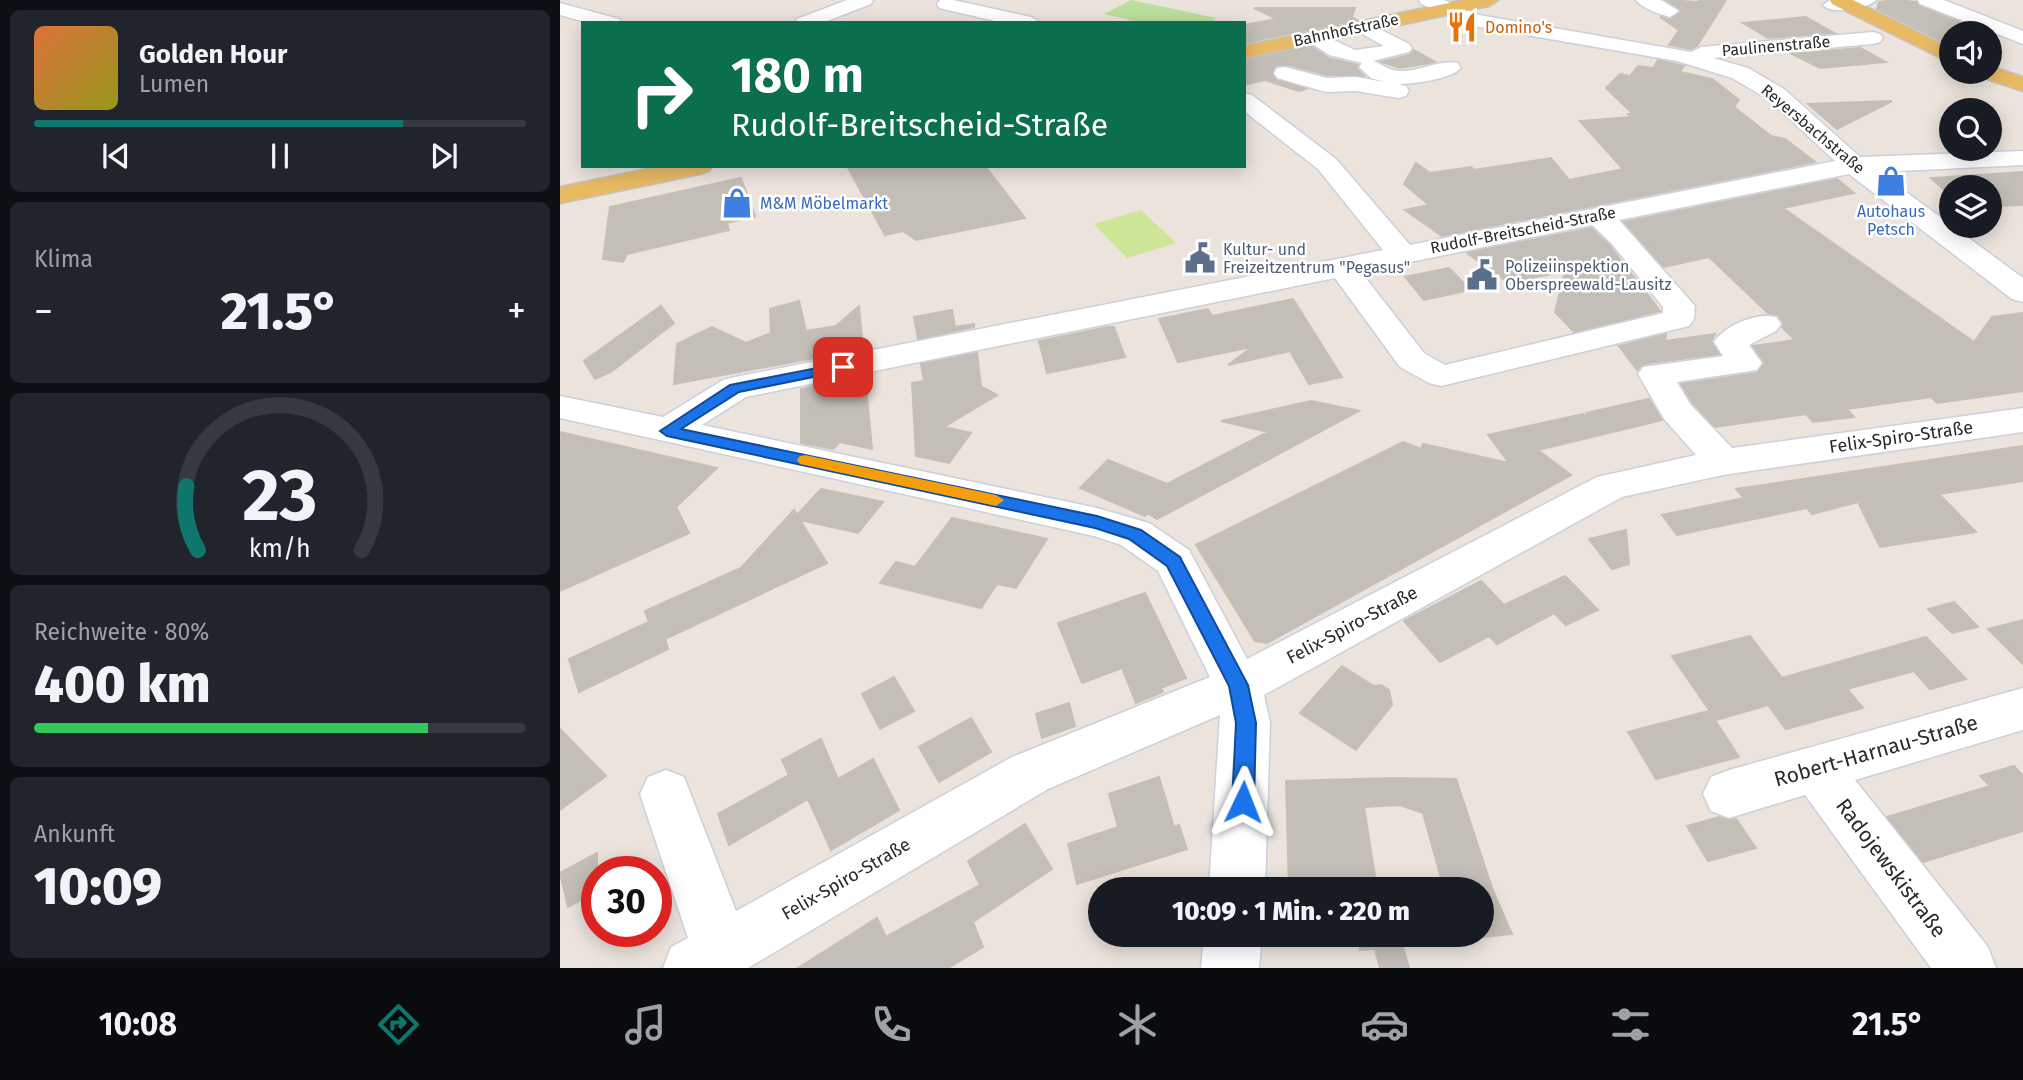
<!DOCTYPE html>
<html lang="de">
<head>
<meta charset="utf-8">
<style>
  body { margin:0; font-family:"Fira Sans",sans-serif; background:#20242c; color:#f1f3f6; height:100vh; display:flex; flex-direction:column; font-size:26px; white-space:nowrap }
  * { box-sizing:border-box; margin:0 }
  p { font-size:23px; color:#9ea1a6 }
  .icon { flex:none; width:38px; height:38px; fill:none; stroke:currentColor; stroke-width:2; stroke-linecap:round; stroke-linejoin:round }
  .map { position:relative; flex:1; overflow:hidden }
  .sheet { display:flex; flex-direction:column; gap:10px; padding:10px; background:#0d0f14; width:560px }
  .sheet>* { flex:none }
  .top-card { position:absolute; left:21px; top:21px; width:665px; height:147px; border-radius:0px; box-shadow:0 4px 18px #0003; background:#0b6e4f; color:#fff; overflow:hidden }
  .tools { position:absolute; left:1379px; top:21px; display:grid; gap:14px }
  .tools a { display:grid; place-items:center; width:63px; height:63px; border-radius:50%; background:#171b24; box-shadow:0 4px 18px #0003; font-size:35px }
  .speed { position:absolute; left:21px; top:856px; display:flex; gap:14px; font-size:35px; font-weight:700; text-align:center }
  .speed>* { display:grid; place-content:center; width:91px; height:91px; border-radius:50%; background:#171b24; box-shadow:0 4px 18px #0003; line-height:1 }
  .speed .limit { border:10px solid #d22; background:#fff; color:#111 }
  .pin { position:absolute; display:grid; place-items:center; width:60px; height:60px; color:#fff; margin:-30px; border-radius:14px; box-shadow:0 4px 10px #0006 }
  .me { position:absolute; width:77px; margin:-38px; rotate:2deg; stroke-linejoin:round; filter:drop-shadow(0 0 5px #0008) }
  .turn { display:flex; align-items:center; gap:24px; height:147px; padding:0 35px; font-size:32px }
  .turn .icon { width:91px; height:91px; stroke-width:2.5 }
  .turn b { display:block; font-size:49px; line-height:60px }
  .big { font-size:52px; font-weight:800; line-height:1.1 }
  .sheet .widget { flex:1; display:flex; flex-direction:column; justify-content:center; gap:10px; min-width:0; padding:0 24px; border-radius:10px; background:#20242c }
  .sheet .dial { align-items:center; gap:0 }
  .dial svg { height:182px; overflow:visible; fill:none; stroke:#363941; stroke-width:7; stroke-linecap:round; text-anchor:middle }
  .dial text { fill:#f1f3f6; stroke:none }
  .song { display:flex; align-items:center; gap:21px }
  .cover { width:84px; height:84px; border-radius:10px; background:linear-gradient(135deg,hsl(20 70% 55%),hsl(60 70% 35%)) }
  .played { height:7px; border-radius:4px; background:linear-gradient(90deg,#0f766e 75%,#363941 75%) }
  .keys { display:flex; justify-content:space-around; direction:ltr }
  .heat { display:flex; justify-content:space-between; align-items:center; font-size:38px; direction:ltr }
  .charge { height:10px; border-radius:5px; background:linear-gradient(90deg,#34c759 80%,#363941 0) }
  .trip { position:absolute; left:528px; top:877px; width:406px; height:70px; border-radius:35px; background:#171b24; box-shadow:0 4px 18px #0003; font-weight:800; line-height:70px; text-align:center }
  .menu { display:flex; height:112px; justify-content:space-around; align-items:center; background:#090b0e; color:#9ea1a6 }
  .menu .icon { width:49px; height:49px }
  .menu .active { color:#0f766e }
  .menu b { font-size:32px; color:#f1f3f6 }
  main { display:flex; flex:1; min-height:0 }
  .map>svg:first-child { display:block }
  .green { fill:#bbdf9c }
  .pitch { fill:#cee698 }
  .building { fill:#c4beb8; stroke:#c6bfb6; stroke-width:2 }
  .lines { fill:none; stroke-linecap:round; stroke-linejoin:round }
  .minor-tunnel { stroke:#c4beb8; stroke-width:21; stroke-dasharray:21 10; stroke-linecap:butt }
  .minor-casing { stroke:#cbd0db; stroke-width:3 }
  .major-casing { stroke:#c3c3c3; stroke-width:3 }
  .minor { fill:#fff; fill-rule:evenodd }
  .major { fill:#e9ba64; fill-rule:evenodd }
  .route { fill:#1a73e8; stroke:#114b97; stroke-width:2 }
  .slow { fill:#f59e0b }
  .labels { text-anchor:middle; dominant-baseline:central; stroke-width:5; stroke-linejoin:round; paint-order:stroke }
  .far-food-label { font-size:16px; fill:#c56008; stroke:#fff; text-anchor:start }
  .far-street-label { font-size:16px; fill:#2a2a2a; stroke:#fff }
  .far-shop-label { font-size:16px; fill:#366cbe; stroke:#fff; text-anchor:start }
  .far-service-label { font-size:16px; fill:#4e5e75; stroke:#fff; text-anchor:start }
  .street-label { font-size:18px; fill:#2a2a2a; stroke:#fff }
  .near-street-label { font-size:21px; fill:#2a2a2a; stroke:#fff }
</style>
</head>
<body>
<main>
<section class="sheet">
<div class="widget">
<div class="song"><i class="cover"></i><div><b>Golden Hour</b><p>Lumen</p></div></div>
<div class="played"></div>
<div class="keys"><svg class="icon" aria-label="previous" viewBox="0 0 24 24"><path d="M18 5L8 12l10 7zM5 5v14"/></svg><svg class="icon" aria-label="pause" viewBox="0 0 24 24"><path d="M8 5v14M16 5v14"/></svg><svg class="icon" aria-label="next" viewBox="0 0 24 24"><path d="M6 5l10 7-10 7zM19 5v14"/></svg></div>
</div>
<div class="widget"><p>Klima</p>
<div class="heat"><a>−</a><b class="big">21.5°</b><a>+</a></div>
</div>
<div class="widget dial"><svg viewBox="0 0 100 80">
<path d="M14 69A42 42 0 1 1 86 69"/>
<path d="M14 69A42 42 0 0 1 9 41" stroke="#0f766e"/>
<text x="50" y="56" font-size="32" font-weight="700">23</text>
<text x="50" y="72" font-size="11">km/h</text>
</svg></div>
<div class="widget"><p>Reichweite · 80%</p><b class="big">400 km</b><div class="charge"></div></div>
<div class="widget"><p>Ankunft</p><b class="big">10:09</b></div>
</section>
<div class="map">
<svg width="1463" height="968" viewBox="0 0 1463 968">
  <rect width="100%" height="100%" fill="#ebe3dc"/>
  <path class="green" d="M 571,0 L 656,18 L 653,20 L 661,22 L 583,23 L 544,14 Z"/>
  <path class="pitch" d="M 581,210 L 616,243 L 567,258 L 534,224 Z"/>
  <path class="building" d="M 1106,0 L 1138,2 L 1140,0 L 1166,0 L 1137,46 L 1131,49 L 1109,45 L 1119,30 L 1100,17 L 1111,19 L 1121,10 Z
    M 1337,0 L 1356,2 L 1359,6 L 1428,33 L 1391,33 L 1391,40 L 1381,41 L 1317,9 L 1319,2 Z
    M 694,8 L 795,8 L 792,17 L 797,20 L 684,43 L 684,25 L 716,19 Z
    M 1246,17 L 1274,33 L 1208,38 L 1183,23 Z
    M 751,46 L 768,58 L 798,65 L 797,69 L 804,76 L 767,75 L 725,64 L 715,67 L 712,72 L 715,79 L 746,89 L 739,91 L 705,80 L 684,85 L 684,60 Z
    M 1300,48 L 1326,62 L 1260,68 L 1232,54 Z
    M 854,50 L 875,62 L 840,68 L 821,62 L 850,55 Z
    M 1098,60 L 1124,66 L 1120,72 L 1152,79 L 1179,100 L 1174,107 L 1211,136 L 1225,139 L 1255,162 L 882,236 L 845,210 L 869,205 L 844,184 L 856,163 L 870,173 L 911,167 L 914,170 L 991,158 L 1009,180 L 1063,169 L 1020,121 L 1071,117 L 1068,114 L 1073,114 L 1046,88 L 1060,74 L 1070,76 L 1078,66 L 1093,68 Z
    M 1332,101 L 1277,129 L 1248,104 Z
    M 287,166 L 425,166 L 465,218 L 356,240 L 343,231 L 325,235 Z
    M 1463,172 L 1463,205 L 1430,206 L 1430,187 L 1391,187 L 1391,196 L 1371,178 Z
    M 181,178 L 195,216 L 167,223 L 169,230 L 67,254 L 63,262 L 43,259 L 50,207 Z
    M 1277,179 L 1294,193 L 1223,208 L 1414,342 L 1432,317 L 1463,313 L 1463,391 L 1377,403 L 1371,397 L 1287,409 L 1294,417 L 1253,422 L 1246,414 L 1155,427 L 1132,402 L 1121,384 L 1197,373 L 1205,363 L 1193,346 L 1235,340 L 1222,327 L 1224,324 L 1218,315 L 1208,313 L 1149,257 L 1104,267 L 1064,222 Z
    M 1031,228 L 1049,245 L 1100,311 L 1014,332 L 995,312 L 1005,271 L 949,283 L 907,253 Z
    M 889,268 L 910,290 L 864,300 L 845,277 Z
    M 733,299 L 782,377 L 749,384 L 730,351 L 668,365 L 692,347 L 618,362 L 599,319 L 648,309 L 652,316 Z
    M 239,301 L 246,331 L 276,326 L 299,306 L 303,349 L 114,384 L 117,344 L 152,327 L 186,343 L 211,333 L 210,309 Z
    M 101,306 L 114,323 L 51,372 L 35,379 L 24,361 Z
    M 392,310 L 395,327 L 414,324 L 414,327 L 358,339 L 354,317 Z
    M 548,327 L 554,327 L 565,357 L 487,373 L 479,341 Z
    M 1106,334 L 1105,341 L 1155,334 L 1151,342 L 1159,354 L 1083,364 L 1077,370 L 1059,346 Z
    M 417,353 L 421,386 L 437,395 L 384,427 L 411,433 L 389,463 L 356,456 L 352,383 L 364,381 L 361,364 Z
    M 305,376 L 312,449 L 280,442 L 273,449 L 241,443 L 241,389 Z
    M 1089,399 L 1102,420 L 978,450 L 1011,475 L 707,643 L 695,641 L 636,545 L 843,442 L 861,449 L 863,444 L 949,463 L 928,435 L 1023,414 L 1028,419 L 1026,413 Z
    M 751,401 L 799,411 L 597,519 L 588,513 L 585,516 L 520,488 L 548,460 L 607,484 L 708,432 L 661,421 Z
    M 0,432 L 157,468 L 116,507 L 129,533 L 0,591 Z
    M 1463,446 L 1463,481 L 1379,494 L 1416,532 L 1320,547 L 1298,502 L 1252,514 L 1247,508 L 1117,535 L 1102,515 L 1184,498 L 1176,489 Z
    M 261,489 L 323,502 L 298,533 L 240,520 L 267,563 L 105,639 L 108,649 L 19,692 L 9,659 L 89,622 L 85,611 L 181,568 L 234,510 L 237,515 Z
    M 392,518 L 487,539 L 456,588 L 437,584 L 421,608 L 320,583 L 336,562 L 355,567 Z
    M 1066,530 L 1069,564 L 1052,569 L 1029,539 Z
    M 1005,576 L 1038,610 L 1006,625 L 994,613 L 937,644 L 929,636 L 880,662 L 844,621 L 921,581 L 944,605 Z
    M 585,593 L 626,678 L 601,688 L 603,692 L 576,703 L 562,668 L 522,683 L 498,623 Z
    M 1394,602 L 1418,627 L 1392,633 L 1368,609 Z
    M 1463,620 L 1463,664 L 1428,629 Z
    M 1190,636 L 1222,678 L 1366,637 L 1406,679 L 1370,689 L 1354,671 L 1287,689 L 1303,708 L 1226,729 L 1208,705 L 1156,720 L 1112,656 Z
    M 782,666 L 814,686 L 821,685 L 829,690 L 832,705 L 796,750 L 740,713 Z
    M 334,677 L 354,711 L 320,729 L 302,694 Z
    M 509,703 L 515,726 L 482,738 L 476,714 Z
    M 1149,711 L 1179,757 L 1096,779 L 1068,732 Z
    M 411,718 L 431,752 L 379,782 L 359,747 Z
    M 0,729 L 46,776 L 0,810 Z
    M 261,739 L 278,779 L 313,759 L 339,810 L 271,850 L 248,799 L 169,845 L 158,814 L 229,775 L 222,760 Z
    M 1454,766 L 1463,776 L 1463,831 L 1363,862 L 1327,817 L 1430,786 L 1420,776 Z
    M 599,777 L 614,827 L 619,825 L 627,849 L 517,884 L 508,844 L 558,827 L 549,794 Z
    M 834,778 L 896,779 L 933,891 L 952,934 L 898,940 L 897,934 L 922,934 L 922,889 L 884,889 L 863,813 L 840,805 L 804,807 L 817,889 L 729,889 L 726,781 Z
    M 1159,817 L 1168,820 L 1176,819 L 1196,848 L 1148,861 L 1127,826 Z
    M 465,824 L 492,869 L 413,922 L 423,947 L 388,968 L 238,968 L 317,918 L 326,937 L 420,885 L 408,861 Z
    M 37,853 L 37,891 L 8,907 L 0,873 Z
    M 798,934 L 839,934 L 849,968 L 820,968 L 815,949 L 800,950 Z"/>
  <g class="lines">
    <path class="minor-tunnel" d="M 709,63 L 725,73"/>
    <g class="minor-casing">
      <path id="minor" d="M 287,0 L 313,0 L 311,4 L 262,23 L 234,23 L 237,19 Z
        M 380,0 L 393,0 L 471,17 L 481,23 L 444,23 L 379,8 L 377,4 Z
        M 859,0 L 884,0 L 919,15 L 1131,52 L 1141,47 L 1313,32 L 1320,34 L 1323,38 L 1320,42 L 1313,44 L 1153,58 L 1188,68 L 1224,89 L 1300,157 L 1463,151 L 1463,165 L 1319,172 L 1463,278 L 1463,302 L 1452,299 L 1289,174 L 1059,220 L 1135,306 L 1134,319 L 1129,326 L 881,386 L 869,383 L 840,367 L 775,278 L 186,397 L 142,425 L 537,508 L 589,523 L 629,550 L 687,659 L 1037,477 L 1136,455 L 1104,419 L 1078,374 L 1083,367 L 1163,356 L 1154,342 C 1165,325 1197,312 1216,317 L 1221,324 L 1216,331 L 1189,345 L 1202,363 L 1197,370 L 1117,382 L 1130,404 L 1172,448 L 1463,408 L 1463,432 L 1163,475 L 1062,497 L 704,695 L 710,723 L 705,889 L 649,889 L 660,715 L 488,789 L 188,968 L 103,968 L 111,947 L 128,938 L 80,794 L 88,777 L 106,770 L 124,777 L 176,911 L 452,757 L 650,677 L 598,571 L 561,545 L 534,536 L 0,418 L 0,396 L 103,417 L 163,380 L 175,377 L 823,250 L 758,169 L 684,111 L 684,93 L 692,95 L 776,159 L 850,245 L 1275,161 L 1208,99 L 1172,78 L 1117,61 L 914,26 L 861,4 ZM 1032,225 L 1051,243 L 1103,307 L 1103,313 L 885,365 L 864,353 L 801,272 Z
        M 1076,0 L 1101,0 L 1119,11 L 1110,17 C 1099,14 1083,9 1076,0 Z
        M 1316,0 C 1308,9 1271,15 1263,5 L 1270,0 Z
        M 1358,0 L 1384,0 L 1463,31 L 1463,44 L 1360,4 Z
        M 0,3 L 59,19 L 62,23 L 29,23 L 0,15 Z
        M 804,21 L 849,44 L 852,48 L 849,52 L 813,61 C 822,64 829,71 840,71 C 859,72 879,59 898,63 L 901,68 C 892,79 853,84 838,84 L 846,86 L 849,91 L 846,96 L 838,98 L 796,91 L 766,92 L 717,78 L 714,73 L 717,68 L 725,67 L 767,78 L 796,77 L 825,82 L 811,78 L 799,67 L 802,63 L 769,55 L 742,37 L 745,33 L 759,33 L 795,50 L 824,46 L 797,31 L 794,27 L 797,23 Z
        M 1463,688 L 1463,730 L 1295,780 L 1428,947 L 1436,968 L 1371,968 L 1245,795 L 1169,818 L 1151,811 L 1143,794 L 1151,777 L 1169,770 Z
        M 644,934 L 702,934 L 699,968 L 641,968 Z"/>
    </g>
    <g class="major-casing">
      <path id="major" d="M 903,0 L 938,0 L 929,6 L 684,58 L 684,46 Z
        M 1270,0 L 1293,0 L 1391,49 L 1391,63 L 1272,4 Z
        M 1430,66 L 1463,77 L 1463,91 L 1421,77 L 1418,72 L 1430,72 Z
        M 102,166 L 152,166 L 149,171 L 140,174 L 0,203 L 0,187 Z"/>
    </g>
    <use href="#minor" class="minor"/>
    <use href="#major" class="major"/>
  </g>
  <path class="route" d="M 283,363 L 288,364 L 288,370 L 179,392 L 121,429 L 537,516 L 581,530 L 620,557 L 622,561 L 688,685 L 696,723 L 694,802 L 690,809 L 683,812 L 675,809 L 672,802 L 676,723 L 669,686 L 607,566 L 569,539 L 535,528 L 107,436 L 100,431 L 170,385 Z"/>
  <path class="slow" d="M 245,455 L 436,495 L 444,500 L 436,506 L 240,464 L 237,460 L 240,456 Z"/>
  <defs>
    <g id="restaurant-bare" transform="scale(2.415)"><path d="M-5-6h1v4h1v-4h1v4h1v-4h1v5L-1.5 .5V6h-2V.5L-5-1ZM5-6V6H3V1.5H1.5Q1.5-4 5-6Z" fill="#e8710a" stroke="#fff" stroke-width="2.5" paint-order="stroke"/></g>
    <g id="shop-bare" transform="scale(2.415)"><path d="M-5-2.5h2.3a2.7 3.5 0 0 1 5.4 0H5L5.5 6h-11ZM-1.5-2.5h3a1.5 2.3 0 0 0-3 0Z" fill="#3f7fe0" stroke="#fff" stroke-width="2.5" paint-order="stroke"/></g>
    <g id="civic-bare" transform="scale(2.415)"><path d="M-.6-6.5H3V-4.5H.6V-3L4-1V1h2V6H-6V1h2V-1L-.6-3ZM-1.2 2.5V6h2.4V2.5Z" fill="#5c6f8a" stroke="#fff" stroke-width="2.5" paint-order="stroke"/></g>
  </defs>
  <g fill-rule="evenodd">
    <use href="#restaurant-bare" x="902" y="27"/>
    <use href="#shop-bare" x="1331" y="181"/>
    <use href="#shop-bare" x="177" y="203"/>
    <use href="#civic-bare" x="640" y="258"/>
    <use href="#civic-bare" x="922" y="275"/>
  </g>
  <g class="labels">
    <g class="far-food-label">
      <text x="925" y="27">Domino's</text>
    </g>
    <g class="far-street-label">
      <text transform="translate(786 30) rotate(-12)">Bahnhofstraße</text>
      <text transform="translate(1216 46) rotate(-5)">Paulinenstraße</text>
      <text transform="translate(1253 129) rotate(40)">Reyersbachstraße</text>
      <text transform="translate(963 230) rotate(-11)">Rudolf-Breitscheid-Straße</text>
    </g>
    <g class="far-shop-label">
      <text x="200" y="203">M&amp;M Möbelmarkt</text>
      <text x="1331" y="211" text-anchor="middle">Autohaus<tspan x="1331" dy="18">Petsch</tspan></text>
    </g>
    <g class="far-service-label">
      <text x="663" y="249">Kultur- und<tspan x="663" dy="18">Freizeitzentrum "Pegasus"</tspan></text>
      <text x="945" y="266">Polizeiinspektion<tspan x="945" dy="18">Oberspreewald-Lausitz</tspan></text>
    </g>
    <g class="street-label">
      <text transform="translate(1341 437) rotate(-8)">Felix-Spiro-Straße</text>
      <text transform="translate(792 625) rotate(-28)">Felix-Spiro-Straße</text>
      <text transform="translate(286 879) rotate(-30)">Felix-Spiro-Straße</text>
    </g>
    <g class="near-street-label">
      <text transform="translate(1316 751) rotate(-16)">Robert-Harnau-Straße</text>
      <text transform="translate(1331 868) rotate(53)">Radojewskistraße</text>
    </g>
  </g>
</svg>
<div class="tools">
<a><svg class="icon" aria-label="sound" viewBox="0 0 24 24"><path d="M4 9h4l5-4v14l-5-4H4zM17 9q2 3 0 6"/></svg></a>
<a><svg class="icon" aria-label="search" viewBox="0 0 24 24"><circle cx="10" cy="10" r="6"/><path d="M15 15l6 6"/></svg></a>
<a><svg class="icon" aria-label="layers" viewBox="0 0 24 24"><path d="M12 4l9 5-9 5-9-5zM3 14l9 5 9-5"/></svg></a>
</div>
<div class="speed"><div class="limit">30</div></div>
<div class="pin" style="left:283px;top:367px;background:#d93025"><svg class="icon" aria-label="arrive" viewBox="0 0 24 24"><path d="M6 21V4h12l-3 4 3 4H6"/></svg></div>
<svg class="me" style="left:683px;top:802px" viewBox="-20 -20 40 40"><path d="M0-17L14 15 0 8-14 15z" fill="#1a73e8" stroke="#fff" stroke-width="4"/></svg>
<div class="trip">10:09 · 1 Min. · 220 m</div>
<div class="top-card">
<div class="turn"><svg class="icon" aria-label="right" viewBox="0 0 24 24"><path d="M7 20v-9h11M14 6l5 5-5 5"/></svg><div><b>180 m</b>Rudolf-Breitscheid-Straße</div></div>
</div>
</div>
</main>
<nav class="menu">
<b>10:08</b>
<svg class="icon active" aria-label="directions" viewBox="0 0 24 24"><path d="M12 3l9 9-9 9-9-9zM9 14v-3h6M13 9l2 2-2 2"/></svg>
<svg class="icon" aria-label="music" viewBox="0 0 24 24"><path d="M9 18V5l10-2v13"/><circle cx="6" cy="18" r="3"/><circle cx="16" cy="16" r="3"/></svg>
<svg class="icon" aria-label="phone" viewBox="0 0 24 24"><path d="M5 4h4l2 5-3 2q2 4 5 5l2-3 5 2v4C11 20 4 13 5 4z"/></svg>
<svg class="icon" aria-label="climate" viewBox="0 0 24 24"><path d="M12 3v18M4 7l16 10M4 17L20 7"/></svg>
<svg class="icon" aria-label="car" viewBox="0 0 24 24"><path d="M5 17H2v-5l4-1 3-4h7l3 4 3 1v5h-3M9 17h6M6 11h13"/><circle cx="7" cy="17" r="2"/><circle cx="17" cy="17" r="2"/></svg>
<svg class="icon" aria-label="filters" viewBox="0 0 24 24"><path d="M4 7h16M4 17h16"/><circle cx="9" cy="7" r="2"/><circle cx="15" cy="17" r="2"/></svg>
<b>21.5°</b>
</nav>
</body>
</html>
